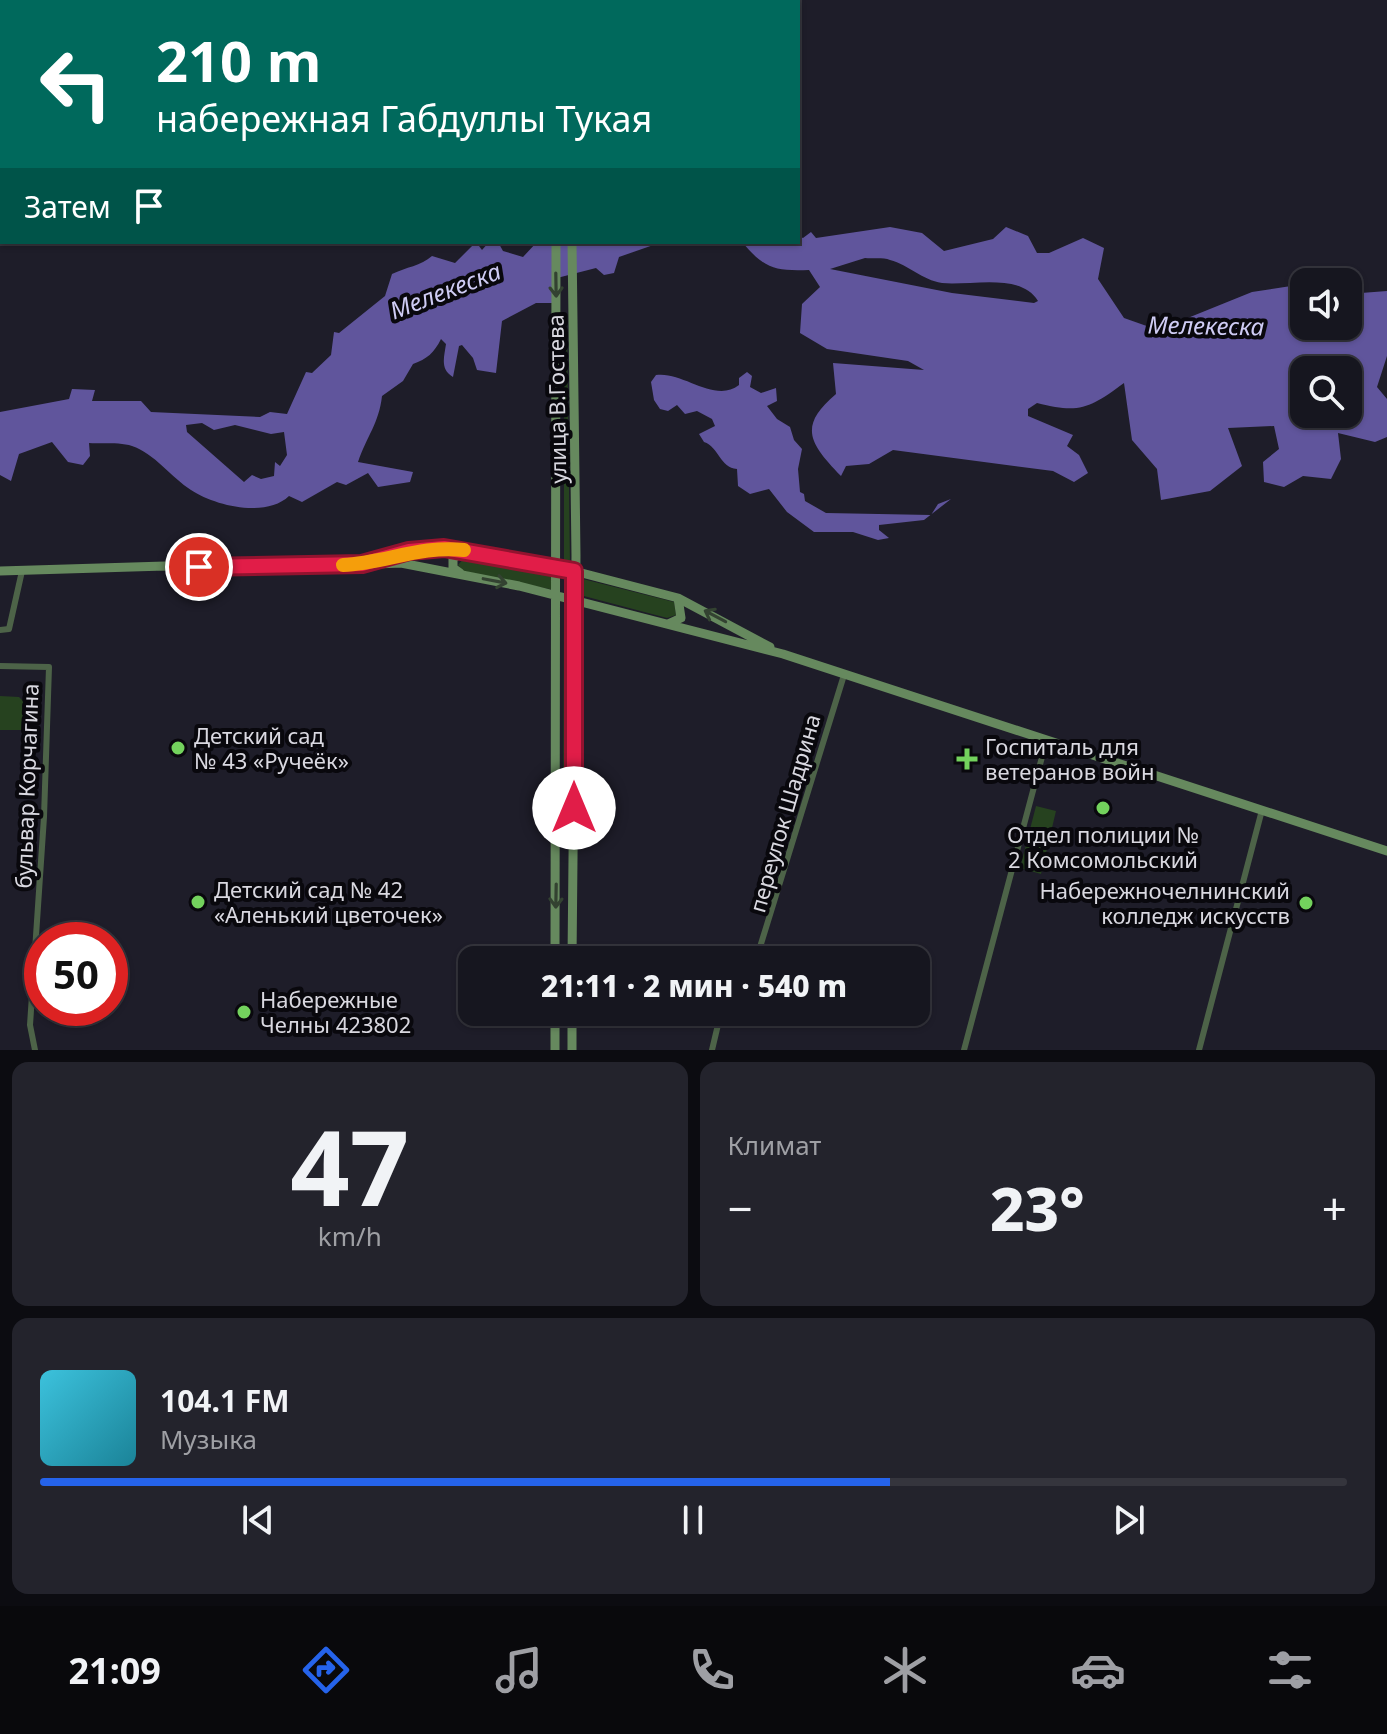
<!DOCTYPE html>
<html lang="ru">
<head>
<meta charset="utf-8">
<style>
  body { margin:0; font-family:"Noto Sans",sans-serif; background:#23232c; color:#f1f3f6; height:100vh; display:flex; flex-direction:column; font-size:30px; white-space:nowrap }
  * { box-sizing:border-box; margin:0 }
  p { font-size:26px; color:#9e9fa4 }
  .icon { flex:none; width:44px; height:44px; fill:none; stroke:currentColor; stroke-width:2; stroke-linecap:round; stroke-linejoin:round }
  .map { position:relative; height:1050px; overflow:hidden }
  .side { display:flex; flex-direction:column; gap:12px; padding:12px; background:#0c0c11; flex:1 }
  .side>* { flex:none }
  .banner { position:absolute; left:0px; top:0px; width:800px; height:244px; box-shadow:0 2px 6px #0004,0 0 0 2px #35353d; background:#00695c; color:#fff; overflow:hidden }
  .tools { position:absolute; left:1290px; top:268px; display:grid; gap:16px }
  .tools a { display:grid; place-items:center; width:72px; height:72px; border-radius:16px; background:#16161f; box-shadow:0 2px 6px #0004,0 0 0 2px #35353d; font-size:40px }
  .speed { position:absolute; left:24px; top:922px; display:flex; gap:16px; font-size:40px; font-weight:700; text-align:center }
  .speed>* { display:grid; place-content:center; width:104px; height:104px; border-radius:50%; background:#16161f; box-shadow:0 2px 6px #0004,0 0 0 2px #35353d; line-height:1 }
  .speed .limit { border:12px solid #d22; background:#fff; color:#111 }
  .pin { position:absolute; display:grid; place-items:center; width:68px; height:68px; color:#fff; margin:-34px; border:4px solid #fff; border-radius:50%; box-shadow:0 2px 8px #0007 }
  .me { position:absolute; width:88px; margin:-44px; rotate:0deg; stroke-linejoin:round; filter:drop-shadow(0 0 6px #0008) }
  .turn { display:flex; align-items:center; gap:28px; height:168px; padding:0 24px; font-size:36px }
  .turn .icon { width:104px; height:104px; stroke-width:2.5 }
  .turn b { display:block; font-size:56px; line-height:68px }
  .then { display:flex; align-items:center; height:76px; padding:0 24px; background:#0003; gap:16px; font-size:30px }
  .big { font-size:60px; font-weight:800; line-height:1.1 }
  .side .widget { flex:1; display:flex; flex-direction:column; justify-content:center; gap:12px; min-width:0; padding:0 28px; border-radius:16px; background:#23232c }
  .side .dial { align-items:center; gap:0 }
  .dial b { font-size:104px; line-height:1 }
  .song { display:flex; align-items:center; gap:24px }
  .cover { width:96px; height:96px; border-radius:12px; background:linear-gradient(135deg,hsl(190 70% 55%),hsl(190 70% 35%)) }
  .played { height:8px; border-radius:4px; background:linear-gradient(90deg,#2563eb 65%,#35353d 65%) }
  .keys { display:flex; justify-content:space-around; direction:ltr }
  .heat { display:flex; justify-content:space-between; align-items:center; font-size:44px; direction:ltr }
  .side .tiles { flex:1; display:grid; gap:12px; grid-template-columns:1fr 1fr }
  .widget:last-child { grid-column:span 2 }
  .trip { position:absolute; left:458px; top:946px; width:472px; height:80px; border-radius:16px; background:#16161f; box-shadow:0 2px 6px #0004,0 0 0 2px #35353d; font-weight:800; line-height:80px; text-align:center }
  .menu { display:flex; height:128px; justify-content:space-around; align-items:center; background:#09090c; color:#9e9fa4 }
  .menu .icon { width:56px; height:56px }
  .menu .on { color:#2563eb }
  .menu b { font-size:36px; color:#f1f3f6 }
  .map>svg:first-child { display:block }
  .green { fill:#26421f }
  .water { fill:#60559c; fill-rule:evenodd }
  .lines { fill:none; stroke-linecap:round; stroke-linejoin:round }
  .street { stroke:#4d6348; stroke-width:6 }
  .secondary { stroke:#66895e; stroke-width:9 }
  .oneway { stroke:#334231 }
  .route-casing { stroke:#92132f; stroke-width:20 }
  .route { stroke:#e11d48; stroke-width:14 }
  .slow { stroke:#f59e0b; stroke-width:14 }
  .poi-dot { fill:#73d25d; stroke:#09080d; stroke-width:3 }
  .labels { text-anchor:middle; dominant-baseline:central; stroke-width:8; stroke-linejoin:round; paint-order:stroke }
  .street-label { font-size:22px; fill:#d9d8e0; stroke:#09080d }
  .poi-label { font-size:22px; fill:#d9d8e0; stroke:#09080d; text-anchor:start }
  .water-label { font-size:24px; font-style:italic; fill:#cfccf4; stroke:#09080d }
</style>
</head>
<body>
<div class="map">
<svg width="1387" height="1050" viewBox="0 0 1387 1050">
  <rect width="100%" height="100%" fill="#1e1d29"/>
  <path class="green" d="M 564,329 L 567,329 L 570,566 L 564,564 Z
    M 466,556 L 555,572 L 554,590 L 463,571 L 458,565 Z
    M 579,578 L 674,602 L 676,615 L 667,618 L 580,595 Z
    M 564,601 L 570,602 L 569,842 L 563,842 Z
    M 0,696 L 19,697 L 24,702 L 22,730 L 0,730 Z
    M 1036,806 L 1056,811 L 1041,874 L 1020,868 Z"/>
  <path class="water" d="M 890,227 L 922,233 L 944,251 L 993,239 L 1006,227 L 1028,236 L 1037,253 L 1049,253 L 1083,238 L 1104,248 L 1098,279 L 1124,318 L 1158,330 L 1252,292 L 1304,284 L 1304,326 L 1348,326 L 1348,294 L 1387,291 L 1387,356 L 1377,387 L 1387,399 L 1387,437 L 1375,442 L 1338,433 L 1341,459 L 1331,479 L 1303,476 L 1284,487 L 1264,482 L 1263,462 L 1279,449 L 1274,426 L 1228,428 L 1242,466 L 1210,491 L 1161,500 L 1157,469 L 1132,440 L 1124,383 C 1090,408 1080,414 1037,403 L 1028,409 L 1028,416 L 1073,435 L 1067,446 L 1079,455 L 1088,473 L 1074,482 L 1053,471 L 893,450 L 869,464 L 846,466 L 841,476 C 809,443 798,426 836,394 L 833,363 L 924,370 L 908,361 L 827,349 L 800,333 L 802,304 L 820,287 L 809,270 C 774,271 765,269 742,242 L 798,242 L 798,236 L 803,238 L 811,232 L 816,238 ZM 865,258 C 872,259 883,257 890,260 C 909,265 922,280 942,283 C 970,286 1021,272 1038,301 L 1034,303 L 952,293 L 830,269 ZM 1348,370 L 1348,414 L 1304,414 L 1304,370 Z
    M 476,242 L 482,250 L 489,242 L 498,242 L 503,251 L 523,257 L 537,242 L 662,242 L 619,257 L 614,273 L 604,275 L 596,268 L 557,278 L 559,303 L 536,303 L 502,321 L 496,373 L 477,370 L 473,358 L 462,345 L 459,346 L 453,377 C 440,369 444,358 446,344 L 441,339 C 434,353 427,359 413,364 L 403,381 L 382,396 C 379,423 367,436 358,462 L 413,472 L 410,482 L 378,487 L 368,473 L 346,485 L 337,482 L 302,502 L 289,496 C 266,518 215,506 191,490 C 172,478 154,453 132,446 C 120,442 102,444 89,443 L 90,456 L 83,465 L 68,462 L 52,442 L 19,454 L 11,481 L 0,475 L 0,412 L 69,399 L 72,389 L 95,390 L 92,401 L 141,401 L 151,412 L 260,417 L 270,412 L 287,414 L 306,372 L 312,373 L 331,355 L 334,332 L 339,333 L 385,296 L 392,274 C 406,267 421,266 432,256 L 455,263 ZM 202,423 L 214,430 L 235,425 L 271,434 L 284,432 L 287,455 L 280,466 L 275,462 L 274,476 L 261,479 L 252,475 L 244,482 L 187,432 L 186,425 Z
    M 747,372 L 752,376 L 750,387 L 761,393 L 776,388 L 777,401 L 767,406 L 777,419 L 790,427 L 794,440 L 802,449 L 798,469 L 800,492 L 804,494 L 805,501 L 826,513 L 931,515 L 938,504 L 951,499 L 924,520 L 879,525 L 879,530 L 889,538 L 878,540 L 853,532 L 814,532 L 787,512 L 769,489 L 750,494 L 738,486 L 737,469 C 720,468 719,447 704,442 L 699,434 L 715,426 L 712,419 L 697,411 L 685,414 L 677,405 L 668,411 L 660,409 L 654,400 L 651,382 L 656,375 C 683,371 715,404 739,385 L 739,378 Z"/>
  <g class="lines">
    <path class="street" d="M 0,630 L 9,629 L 22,571
      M 0,666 L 49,667 L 44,817 L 30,1025 L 35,1050
      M 756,960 L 844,675
      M 712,1050 L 721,1012
      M 964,1050 L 1046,742
      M 1199,1050 L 1262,810"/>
    <path class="secondary" d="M 557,2 L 557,0
      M 572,2 L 572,0
      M 376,561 L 409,551 L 444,548 L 574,571 L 678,598 L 770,647
      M 0,571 L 165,566 L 278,568 L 401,563 L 519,586 L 783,654 L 1387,851
      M 460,573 L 453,568 L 453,558 L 466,551
      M 668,624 L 681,618 L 678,598
      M 555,960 L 556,242
      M 572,960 L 576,556 L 572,242
      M 555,1012 L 555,1050
      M 572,1050 L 572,1012"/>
  </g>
  <defs><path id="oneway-shaft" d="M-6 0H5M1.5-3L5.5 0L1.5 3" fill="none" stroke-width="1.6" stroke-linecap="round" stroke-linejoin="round" transform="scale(2)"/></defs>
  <g class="oneway">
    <use href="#oneway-shaft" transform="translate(556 285) rotate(89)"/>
    <use href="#oneway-shaft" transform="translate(495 581) rotate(11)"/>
    <use href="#oneway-shaft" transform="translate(715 616) rotate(-152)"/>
    <use href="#oneway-shaft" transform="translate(556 896) rotate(91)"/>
  </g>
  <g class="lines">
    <g class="route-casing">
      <path id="route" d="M 199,567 L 362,564 L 409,551 L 444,548 L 574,571 L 574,808"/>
    </g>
    <use href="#route" class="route"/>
    <path class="slow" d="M 343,565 C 385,563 421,545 464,550"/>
  </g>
  <g class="poi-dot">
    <circle cx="178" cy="748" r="8"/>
    <path d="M963 747h8v8h8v8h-8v8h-8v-8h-8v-8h8z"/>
    <circle cx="1103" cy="808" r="8"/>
    <circle cx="198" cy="902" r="8"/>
    <circle cx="1306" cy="903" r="8"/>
    <circle cx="244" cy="1012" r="8"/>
  </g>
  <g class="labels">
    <g class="street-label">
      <text transform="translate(556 399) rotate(-91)">улица В.Гостева</text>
      <text transform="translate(26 786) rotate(-88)">бульвар Корчагина</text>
      <text transform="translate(784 813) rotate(-74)">переулок Шадрина</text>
    </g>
    <g class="poi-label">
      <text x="194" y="735">Детский сад<tspan x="194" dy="25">№ 43 «Ручеёк»</tspan></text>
      <text x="985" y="746">Госпиталь для<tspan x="985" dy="25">ветеранов войн</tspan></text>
      <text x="1103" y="834" text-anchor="middle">Отдел полиции №<tspan x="1103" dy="25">2 Комсомольский</tspan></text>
      <text x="214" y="889">Детский сад № 42<tspan x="214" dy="25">«Аленький цветочек»</tspan></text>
      <text x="1290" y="890" text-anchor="end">Набережночелнинский<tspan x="1290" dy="25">колледж искусств</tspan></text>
      <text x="260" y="999">Набережные<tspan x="260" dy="25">Челны 423802</tspan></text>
    </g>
    <g class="water-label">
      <text transform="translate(445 290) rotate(-21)">Мелекеска</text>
      <text transform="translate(1206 325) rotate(1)">Мелекеска</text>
    </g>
  </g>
</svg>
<div class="tools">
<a><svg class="icon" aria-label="sound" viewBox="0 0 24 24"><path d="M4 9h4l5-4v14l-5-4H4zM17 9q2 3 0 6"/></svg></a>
<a><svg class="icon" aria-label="search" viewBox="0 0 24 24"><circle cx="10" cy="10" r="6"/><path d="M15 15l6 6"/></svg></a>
</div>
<div class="speed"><div class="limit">50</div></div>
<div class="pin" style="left:199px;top:567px;background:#d93025"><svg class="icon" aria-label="arrive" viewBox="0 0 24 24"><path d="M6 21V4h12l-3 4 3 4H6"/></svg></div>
<svg class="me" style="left:574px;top:808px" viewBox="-20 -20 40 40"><circle r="19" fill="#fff"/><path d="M0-13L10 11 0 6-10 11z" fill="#e11d48"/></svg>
<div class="trip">21:11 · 2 мин · 540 m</div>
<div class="banner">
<div class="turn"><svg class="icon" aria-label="left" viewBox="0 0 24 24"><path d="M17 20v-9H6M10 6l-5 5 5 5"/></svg><div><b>210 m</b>набережная Габдуллы Тукая</div></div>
<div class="then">Затем<svg class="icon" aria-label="arrive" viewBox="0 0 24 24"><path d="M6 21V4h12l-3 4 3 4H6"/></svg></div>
</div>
</div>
<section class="side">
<div class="tiles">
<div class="widget dial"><b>47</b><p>km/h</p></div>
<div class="widget"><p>Климат</p>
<div class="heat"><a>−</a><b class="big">23°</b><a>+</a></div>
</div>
<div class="widget">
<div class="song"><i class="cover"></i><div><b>104.1 FM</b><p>Музыка</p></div></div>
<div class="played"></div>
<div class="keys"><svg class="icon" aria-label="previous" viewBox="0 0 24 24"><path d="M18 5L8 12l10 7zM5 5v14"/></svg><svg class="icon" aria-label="pause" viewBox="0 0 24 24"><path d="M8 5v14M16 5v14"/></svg><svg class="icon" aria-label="next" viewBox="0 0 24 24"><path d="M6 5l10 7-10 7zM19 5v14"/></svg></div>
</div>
</div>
</section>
<nav class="menu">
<b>21:09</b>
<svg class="icon on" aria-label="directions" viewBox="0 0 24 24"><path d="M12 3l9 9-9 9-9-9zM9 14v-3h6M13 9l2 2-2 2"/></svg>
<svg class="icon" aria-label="music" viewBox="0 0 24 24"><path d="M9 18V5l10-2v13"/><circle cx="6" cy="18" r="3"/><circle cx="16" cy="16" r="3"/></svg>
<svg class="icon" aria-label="phone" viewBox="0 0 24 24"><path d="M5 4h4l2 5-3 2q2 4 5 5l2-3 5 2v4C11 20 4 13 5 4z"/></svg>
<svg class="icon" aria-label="climate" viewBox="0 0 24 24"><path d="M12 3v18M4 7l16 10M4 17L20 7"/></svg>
<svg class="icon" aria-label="car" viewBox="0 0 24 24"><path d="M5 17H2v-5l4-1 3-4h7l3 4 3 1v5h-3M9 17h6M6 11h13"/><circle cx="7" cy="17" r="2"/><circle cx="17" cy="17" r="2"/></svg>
<svg class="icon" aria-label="filters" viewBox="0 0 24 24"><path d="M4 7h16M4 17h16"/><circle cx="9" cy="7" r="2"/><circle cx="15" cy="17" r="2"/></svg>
</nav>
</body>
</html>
